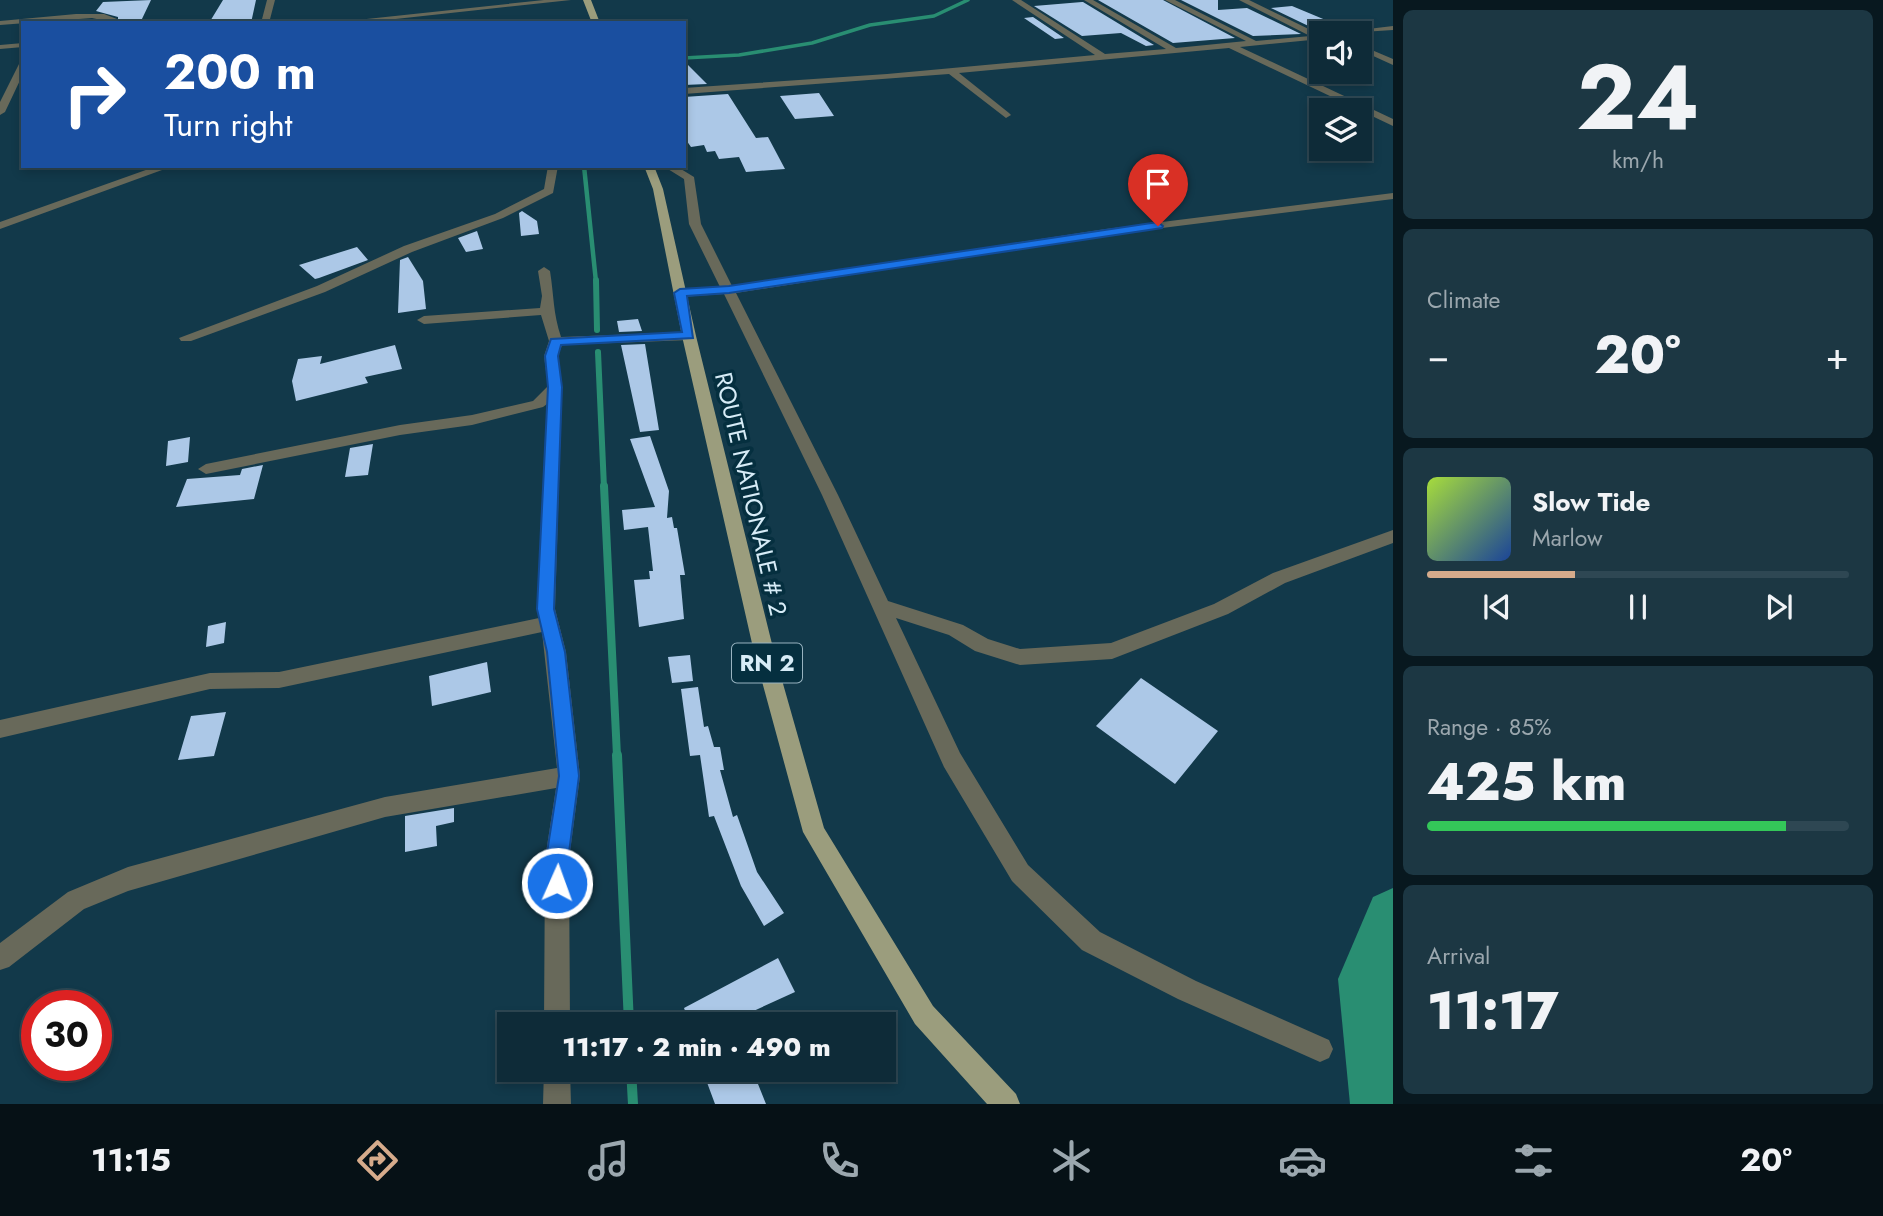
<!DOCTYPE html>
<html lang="en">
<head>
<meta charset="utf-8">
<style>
  body { margin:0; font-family:Jost,sans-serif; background:#1c3743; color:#f1f3f6; height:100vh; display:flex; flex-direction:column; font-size:26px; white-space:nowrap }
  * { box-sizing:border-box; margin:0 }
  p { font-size:23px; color:#9ba7ae }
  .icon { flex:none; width:38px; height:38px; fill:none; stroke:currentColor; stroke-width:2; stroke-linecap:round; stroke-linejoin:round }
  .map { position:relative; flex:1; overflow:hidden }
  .side { display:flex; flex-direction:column; gap:10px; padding:10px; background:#08181f; width:490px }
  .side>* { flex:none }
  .banner { position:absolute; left:21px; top:21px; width:665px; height:147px; border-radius:0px; box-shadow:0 4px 10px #0003,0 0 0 2px #2e4753; background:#1a4fa0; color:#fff; overflow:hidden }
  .controls { position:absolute; left:1309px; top:21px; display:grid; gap:14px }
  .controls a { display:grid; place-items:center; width:63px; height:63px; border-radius:0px; background:#0e2b38; box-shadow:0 4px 10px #0003,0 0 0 2px #2e4753; font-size:35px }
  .speed { position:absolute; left:21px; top:990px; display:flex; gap:14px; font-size:35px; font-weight:700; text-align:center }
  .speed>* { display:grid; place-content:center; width:91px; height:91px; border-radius:50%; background:#0e2b38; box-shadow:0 4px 10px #0003,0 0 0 2px #2e4753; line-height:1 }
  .speed .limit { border:10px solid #d22; background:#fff; color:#111 }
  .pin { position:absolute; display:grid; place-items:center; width:60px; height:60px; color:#fff; margin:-72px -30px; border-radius:50% 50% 50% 0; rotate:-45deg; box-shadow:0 0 7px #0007 }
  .pin .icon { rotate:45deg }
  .me { position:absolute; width:77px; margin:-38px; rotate:2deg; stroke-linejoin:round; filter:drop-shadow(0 0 5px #0008) }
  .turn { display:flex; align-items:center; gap:24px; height:147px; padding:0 28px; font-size:32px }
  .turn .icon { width:91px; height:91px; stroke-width:2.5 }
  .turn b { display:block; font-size:49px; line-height:60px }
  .big { font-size:52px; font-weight:800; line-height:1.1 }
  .side .tile { flex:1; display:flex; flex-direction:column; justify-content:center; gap:10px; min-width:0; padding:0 24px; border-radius:10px; background:#1c3743 }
  .side .dial { align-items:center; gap:0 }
  .dial b { font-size:91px; line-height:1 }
  .song { display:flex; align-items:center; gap:21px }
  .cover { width:84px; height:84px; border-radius:10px; background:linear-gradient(135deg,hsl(80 70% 55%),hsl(220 70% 35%)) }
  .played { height:7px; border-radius:4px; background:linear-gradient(90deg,#d6ab8b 35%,#2e4753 35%) }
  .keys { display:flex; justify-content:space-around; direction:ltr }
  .heat { display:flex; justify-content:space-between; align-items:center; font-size:38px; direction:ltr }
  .charge { height:10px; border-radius:5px; background:linear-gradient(90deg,#34c759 85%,#2e4753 0) }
  .trip { position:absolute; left:497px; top:1012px; width:399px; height:70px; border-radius:0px; background:#0e2b38; box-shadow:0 4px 10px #0003,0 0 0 2px #2e4753; font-weight:800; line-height:70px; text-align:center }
  .menu { display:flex; height:112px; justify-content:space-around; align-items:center; background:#061116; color:#9ba7ae }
  .menu .icon { width:49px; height:49px }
  .menu .active { color:#d6ab8b }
  .menu b { font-size:32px; color:#f1f3f6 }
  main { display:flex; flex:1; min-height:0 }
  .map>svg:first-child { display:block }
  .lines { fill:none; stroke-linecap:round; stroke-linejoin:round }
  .stream-far4 { stroke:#298e72; stroke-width:3.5 }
  .stream-far3 { stroke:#298e72; stroke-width:4.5 }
  .stream-far2 { stroke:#298e72; stroke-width:6 }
  .stream-far1 { stroke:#298e72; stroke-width:8 }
  .stream { stroke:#298e72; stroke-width:10 }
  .river { fill:#298e72; fill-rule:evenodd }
  .building { fill:#acc8e7 }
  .minor { fill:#68695a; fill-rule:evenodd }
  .primary { fill:#9b9d7d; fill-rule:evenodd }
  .route { fill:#1a73e8; stroke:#114b97; stroke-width:2 }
  .labels { text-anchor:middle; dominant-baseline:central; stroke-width:7; stroke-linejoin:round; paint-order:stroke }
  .shield { fill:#052f3f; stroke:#98b3c0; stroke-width:2 }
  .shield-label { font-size:23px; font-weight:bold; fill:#d7ecf7 }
  .street-label { font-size:24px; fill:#d7ecf7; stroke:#052f3f }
</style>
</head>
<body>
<main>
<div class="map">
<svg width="1393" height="1104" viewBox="0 0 1393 1104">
  <rect width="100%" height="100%" fill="#12394a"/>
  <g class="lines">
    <path class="stream-far4" d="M 684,58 L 739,55 L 812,43 L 870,25 L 934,16 L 968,0"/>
    <path class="stream-far3" d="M 584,166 L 596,282"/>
    <path class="stream-far2" d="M 596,280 L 597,330
      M 598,352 L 604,488"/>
    <path class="stream-far1" d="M 604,486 L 617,756"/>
    <path class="stream" d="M 617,755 L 629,1024
      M 631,1069 L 633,1104"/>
    <path class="river" d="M 1393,888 L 1393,1104 L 1350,1104 L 1338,979 L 1373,897 Z"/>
  </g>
  <path class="building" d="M 151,0 L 141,21 L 118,23 L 118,17 L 96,11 L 103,2 Z
    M 223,0 L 256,0 L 251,23 L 209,23 Z
    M 1098,0 L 1163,0 L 1235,38 L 1173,43 Z
    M 1181,0 L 1218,0 L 1218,10 L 1247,8 L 1301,34 L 1253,36 Z
    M 1082,2 L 1083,2 L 1154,45 L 1146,46 L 1121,33 L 1082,36 L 1034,6 Z
    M 1292,6 L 1340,26 L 1321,28 L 1321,32 L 1271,8 Z
    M 1033,17 L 1064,38 L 1055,39 L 1024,18 Z
    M 684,61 L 707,84 L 684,85 Z
    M 819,93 L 834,116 L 795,119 L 780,96 Z
    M 728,94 L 756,138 L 768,137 L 785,169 L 746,172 L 739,157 L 719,159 L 715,151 L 707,152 L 704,145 L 691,147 L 684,137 L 684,97 Z
    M 522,211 L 537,221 L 539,234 L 521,236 L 519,213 Z
    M 477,231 L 483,249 L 466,252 L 458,238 Z
    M 357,247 L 368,260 L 319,278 L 315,279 L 299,265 Z
    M 408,257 L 423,281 L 426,309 L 398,313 L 400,260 Z
    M 638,319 L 642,331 L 619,332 L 617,321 Z
    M 645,344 L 659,430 L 640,432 L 621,345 Z
    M 395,345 L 402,369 L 365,377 L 368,383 L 296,401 L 292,381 L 298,359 L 322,356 L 320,364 Z
    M 650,436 L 669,491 L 667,518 L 672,517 L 674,528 L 677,528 L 685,575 L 680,575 L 684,619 L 639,627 L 634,580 L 650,579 L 649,571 L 653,571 L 648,527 L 624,530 L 622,510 L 655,507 L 630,439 Z
    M 190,437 L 188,462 L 166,466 L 168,441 Z
    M 373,444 L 368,475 L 345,477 L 350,448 Z
    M 263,465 L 254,499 L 176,507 L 187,479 L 240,475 L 242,469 Z
    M 226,622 L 224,643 L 206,647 L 208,626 Z
    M 690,655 L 693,681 L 672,683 L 668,657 Z
    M 487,662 L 491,692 L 432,706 L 429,676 Z
    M 1141,678 L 1218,731 L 1175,784 L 1096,726 Z
    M 698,687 L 704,727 L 708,726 L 714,747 L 720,747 L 724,770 L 720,770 L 733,817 L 737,815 L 757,872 L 784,913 L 764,926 L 741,886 L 714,816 L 709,817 L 700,755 L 690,756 L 681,689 Z
    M 226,712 L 214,756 L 178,760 L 191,716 Z
    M 454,808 L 454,822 L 436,826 L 437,846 L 405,852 L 405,816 Z
    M 778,958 L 795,992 L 725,1024 L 690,1024 L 684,1008 Z
    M 702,1069 L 752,1069 L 766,1104 L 715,1104 Z"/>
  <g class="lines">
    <path class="minor" d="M 267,0 L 275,0 L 269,23 L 261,23 Z
      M 544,0 L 571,0 L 359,23 L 329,23 Z
      M 1012,0 L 1021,0 L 1105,54 L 1166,49 L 1084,0 L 1093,0 L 1176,48 L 1246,41 L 1165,0 L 1175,0 L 1256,41 L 1310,36 L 1239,0 L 1249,0 L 1321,35 L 1321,39 L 1240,47 L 1393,119 L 1393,126 L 1229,48 L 959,73 L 1009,113 L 1011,115 L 1006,118 L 949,74 L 684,94 L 684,88 L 887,74 L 1095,55 Z
      M 76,14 L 104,14 L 117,19 L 115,23 L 92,18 L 0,25 L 0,21 Z
      M 1393,26 L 1393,30 L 1347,33 L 1351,31 Z
      M 23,43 L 23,47 L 0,49 L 0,45 Z
      M 1360,45 L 1393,59 L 1393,65 L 1360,50 Z
      M 23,61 L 23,74 L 5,112 L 0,115 L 0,102 L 19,64 Z
      M 157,166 L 173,166 L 0,229 L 0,222 Z
      M 548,166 L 558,166 L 553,193 L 503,218 L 412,252 L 325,292 L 191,341 L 181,341 L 179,338 L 317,286 L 404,246 L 495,214 L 544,189 Z
      M 663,166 L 676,166 L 694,177 L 701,224 L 732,286 L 1106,229 L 1393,193 L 1393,199 L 1106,235 L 736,293 L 838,495 L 888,601 L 963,625 L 988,639 L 1020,649 L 1111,643 L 1214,604 L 1273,573 L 1393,530 L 1393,543 L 1285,583 L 1228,614 L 1112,659 L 1020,665 L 975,651 L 949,635 L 896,618 L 960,753 L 1028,865 L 1100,932 L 1196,981 L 1329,1040 L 1333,1049 L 1329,1058 L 1320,1062 L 1311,1058 L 1178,999 L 1082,950 L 1012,881 L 944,767 L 822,495 L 724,294 L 680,297 L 674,293 L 680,289 L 720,287 L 689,224 L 684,179 Z
      M 544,267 L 550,271 C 554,296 553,313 561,337 L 689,332 L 696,336 L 689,340 L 562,345 L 558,356 L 562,387 L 555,609 L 566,652 L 580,776 L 569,859 L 570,1024 L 544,1024 L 545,859 L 556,788 L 385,817 L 128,891 L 84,909 L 9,967 L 0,970 L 0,943 L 68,892 L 128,867 L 385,797 L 557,768 L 542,632 L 279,688 L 210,689 L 0,738 L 0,720 L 210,673 L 279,672 L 539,618 L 537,609 L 547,404 L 543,407 L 472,425 L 400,435 L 206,474 L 198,469 L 206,464 L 400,425 L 472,415 L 533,401 L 548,386 L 544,356 L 549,341 L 541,315 L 424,324 L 417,320 L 424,316 L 540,308 L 542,296 L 538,271 Z
      M 544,1069 L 570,1069 L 571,1104 L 543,1104 Z"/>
    <path class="primary" d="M 583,0 L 591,0 L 600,23 L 592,23 Z
      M 644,166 L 654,166 L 663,189 L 696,336 L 774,652 L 824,828 L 933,1006 L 1016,1094 L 1020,1104 L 987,1104 L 915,1024 L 803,832 L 754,652 L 682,336 L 653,189 Z"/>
  </g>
  <path class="route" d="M 1158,222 L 1163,226 L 1162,228 L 729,293 L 687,296 L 693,338 L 561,345 L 558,356 L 562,387 L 554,609 L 565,652 L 579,776 L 564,891 L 557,894 L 549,891 L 546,859 L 559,776 L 547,652 L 537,609 L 548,387 L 545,356 L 551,339 L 682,332 L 674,293 L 680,289 L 729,286 Z"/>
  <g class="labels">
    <rect class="shield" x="732" y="643.5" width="70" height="39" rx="5"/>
    <g class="shield-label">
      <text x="767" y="663">RN 2</text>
    </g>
    <g class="street-label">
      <text transform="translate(751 494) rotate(77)">ROUTE NATIONALE # 2</text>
    </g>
  </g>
</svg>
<div class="controls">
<a><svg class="icon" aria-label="sound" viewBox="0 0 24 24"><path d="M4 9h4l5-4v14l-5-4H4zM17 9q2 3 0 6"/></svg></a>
<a><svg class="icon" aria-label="layers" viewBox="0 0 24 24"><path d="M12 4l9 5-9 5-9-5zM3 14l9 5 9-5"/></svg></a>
</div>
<div class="speed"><div class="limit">30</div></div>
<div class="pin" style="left:1158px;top:226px;background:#d93025"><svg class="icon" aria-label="arrive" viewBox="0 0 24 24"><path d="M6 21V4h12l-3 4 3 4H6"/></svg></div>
<svg class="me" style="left:557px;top:883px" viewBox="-20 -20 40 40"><circle r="17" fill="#1a73e8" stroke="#fff" stroke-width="3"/><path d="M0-11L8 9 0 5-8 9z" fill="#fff"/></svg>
<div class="trip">11:17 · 2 min · 490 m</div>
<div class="banner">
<div class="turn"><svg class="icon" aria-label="right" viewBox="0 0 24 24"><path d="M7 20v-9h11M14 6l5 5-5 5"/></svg><div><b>200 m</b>Turn right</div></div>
</div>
</div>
<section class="side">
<div class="tile dial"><b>24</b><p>km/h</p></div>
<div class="tile"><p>Climate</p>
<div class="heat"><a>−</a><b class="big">20°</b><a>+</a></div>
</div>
<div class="tile">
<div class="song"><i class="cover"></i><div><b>Slow Tide</b><p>Marlow</p></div></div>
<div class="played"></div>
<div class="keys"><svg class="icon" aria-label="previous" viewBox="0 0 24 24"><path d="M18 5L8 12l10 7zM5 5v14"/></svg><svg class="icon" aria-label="pause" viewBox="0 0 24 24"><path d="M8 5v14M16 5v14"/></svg><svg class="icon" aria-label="next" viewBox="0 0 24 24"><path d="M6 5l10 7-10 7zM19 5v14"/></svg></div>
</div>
<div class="tile"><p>Range · 85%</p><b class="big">425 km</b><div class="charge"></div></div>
<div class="tile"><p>Arrival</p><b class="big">11:17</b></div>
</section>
</main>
<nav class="menu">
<b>11:15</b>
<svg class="icon active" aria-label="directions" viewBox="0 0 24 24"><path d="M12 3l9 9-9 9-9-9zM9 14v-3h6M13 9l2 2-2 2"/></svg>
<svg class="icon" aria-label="music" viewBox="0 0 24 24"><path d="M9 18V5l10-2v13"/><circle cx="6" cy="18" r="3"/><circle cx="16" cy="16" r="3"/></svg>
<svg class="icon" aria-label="phone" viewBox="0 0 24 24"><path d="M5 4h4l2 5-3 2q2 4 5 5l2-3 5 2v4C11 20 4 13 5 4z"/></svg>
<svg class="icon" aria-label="climate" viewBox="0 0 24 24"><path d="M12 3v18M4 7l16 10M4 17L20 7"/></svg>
<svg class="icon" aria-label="car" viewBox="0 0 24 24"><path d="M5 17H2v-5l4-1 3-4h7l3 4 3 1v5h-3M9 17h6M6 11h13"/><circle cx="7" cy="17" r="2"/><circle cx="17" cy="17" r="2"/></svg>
<svg class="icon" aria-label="filters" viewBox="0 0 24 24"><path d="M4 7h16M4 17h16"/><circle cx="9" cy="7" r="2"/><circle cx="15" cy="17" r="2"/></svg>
<b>20°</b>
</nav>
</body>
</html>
